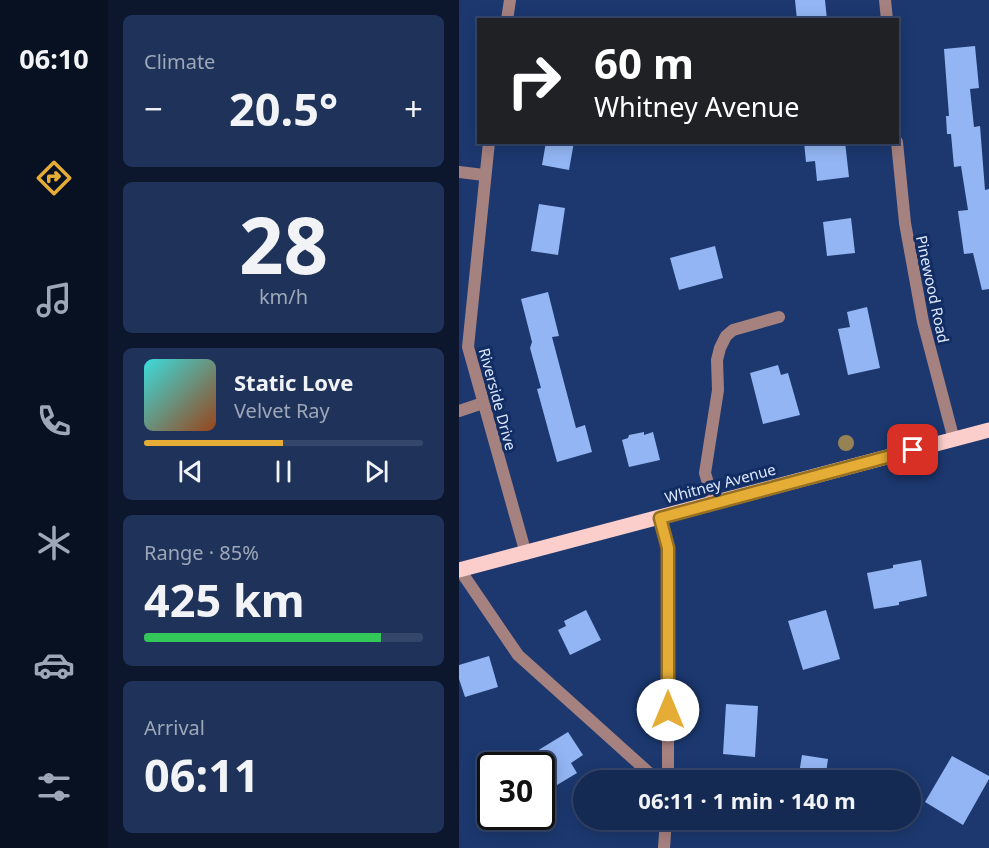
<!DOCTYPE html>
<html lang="en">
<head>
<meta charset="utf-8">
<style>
  body { margin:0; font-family:"Noto Sans",sans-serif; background:#1e325a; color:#f1f3f6; height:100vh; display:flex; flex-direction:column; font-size:22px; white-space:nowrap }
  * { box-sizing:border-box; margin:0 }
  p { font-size:20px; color:#9da7b8 }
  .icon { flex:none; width:33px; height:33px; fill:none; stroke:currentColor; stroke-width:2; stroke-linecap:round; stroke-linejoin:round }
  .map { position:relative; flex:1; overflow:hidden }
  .details { display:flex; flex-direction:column; gap:15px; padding:15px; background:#0c172e; width:351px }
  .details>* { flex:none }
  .guide { position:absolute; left:18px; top:18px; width:422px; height:126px; border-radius:0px; box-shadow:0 3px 15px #0003,0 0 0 2px #34466a; background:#202124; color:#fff; overflow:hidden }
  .speed { position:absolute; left:18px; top:752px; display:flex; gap:12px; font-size:30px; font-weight:700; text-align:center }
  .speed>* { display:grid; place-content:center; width:78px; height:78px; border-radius:50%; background:#152a53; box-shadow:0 3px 15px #0003,0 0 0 2px #34466a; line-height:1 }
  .speed .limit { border:3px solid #111; border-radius:9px; background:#fff; color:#111 }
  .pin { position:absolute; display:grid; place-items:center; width:51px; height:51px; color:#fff; margin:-26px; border-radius:12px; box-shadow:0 3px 9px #0006 }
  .me { position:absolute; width:66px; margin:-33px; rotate:0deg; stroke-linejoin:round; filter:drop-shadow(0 0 4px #0008) }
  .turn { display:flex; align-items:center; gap:21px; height:126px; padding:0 18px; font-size:27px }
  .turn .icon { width:78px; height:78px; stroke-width:2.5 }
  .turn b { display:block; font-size:42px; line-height:51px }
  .big { font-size:45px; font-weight:700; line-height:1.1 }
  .details .tile { flex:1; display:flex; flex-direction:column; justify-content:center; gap:9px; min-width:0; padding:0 21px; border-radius:9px; background:#1e325a }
  .details .dial { align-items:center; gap:0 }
  .dial b { font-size:78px; line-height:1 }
  .song { display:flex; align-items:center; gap:18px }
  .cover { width:72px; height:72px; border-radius:9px; background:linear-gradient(135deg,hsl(180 70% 55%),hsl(20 70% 35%)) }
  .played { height:6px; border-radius:3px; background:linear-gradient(90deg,#e5ad35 50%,#34466a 50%) }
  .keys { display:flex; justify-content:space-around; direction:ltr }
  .heat { display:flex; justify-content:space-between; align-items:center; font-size:33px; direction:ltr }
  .charge { height:9px; border-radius:4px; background:linear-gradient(90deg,#34c759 85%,#34466a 0) }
  .trip { position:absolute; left:114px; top:770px; width:348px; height:60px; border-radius:30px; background:#152a53; box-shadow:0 3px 15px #0003,0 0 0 2px #34466a; font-weight:700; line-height:60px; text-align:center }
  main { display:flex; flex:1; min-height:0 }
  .dock { display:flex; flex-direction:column; width:108px; justify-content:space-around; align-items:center; background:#081121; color:#9da7b8 }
  .dock .icon { width:42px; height:42px }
  .dock .active { color:#e5ad35 }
  .dock b { font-size:27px; color:#f1f3f6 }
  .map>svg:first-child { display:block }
  .building { fill:#93b5f3 }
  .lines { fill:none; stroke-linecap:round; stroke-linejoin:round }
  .service { stroke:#a5817f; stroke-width:12 }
  .minor { stroke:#a5817f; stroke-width:12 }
  .primary { stroke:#fbcecb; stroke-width:15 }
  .tree { fill:#968255 }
  .route-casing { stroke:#957022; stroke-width:15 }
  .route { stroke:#e5ad35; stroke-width:10 }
  .labels { text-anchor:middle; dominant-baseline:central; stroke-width:6; stroke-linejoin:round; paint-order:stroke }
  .street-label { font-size:15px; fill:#dee9fe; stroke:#122d63 }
</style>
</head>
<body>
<main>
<nav class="dock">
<b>06:10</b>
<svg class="icon active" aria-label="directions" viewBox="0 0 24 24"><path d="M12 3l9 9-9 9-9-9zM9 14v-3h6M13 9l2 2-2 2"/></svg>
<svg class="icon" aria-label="music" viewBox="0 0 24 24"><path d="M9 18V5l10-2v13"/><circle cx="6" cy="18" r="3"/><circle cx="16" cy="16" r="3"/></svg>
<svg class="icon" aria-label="phone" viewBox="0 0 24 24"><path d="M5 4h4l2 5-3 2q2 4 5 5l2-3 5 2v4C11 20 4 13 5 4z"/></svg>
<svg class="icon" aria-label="climate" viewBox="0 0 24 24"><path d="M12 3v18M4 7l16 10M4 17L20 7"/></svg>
<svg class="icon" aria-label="car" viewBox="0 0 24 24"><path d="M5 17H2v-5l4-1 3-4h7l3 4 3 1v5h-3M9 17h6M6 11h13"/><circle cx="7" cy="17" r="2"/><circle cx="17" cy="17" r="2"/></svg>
<svg class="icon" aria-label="filters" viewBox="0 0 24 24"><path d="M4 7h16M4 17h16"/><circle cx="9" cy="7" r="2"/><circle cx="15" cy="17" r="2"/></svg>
</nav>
<section class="details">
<div class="tile"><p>Climate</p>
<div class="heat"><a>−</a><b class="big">20.5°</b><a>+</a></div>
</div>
<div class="tile dial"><b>28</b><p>km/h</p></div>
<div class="tile">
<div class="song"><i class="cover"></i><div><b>Static Love</b><p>Velvet Ray</p></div></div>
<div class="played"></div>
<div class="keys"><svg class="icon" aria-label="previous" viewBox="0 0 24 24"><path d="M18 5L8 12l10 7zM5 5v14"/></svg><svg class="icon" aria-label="pause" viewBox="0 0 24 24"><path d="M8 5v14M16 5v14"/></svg><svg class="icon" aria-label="next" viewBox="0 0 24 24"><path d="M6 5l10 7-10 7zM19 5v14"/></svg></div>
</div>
<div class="tile"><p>Range · 85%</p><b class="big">425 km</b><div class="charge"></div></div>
<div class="tile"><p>Arrival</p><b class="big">06:11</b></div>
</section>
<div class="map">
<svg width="530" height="848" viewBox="0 0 530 848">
  <rect width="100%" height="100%" fill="#1c386f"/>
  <path class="building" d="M 336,0 L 366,0 L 368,20 L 338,20 Z
    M 516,46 L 520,88 L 511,89 L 515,127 L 521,126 L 526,190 L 530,189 L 530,289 L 523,290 L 514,253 L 505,254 L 499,211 L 509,210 L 502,166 L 495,167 L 492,134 L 488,134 L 487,116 L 490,116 L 485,49 Z
    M 87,142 L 115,142 L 110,170 L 83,165 Z
    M 345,142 L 386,142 L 390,177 L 358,181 L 356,161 L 347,162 Z
    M 80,204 L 106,208 L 99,255 L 72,251 Z
    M 392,218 L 396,253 L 368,256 L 364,222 Z
    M 256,246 L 264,278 L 220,290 L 211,258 Z
    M 89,292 L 100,336 L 93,337 L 117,428 L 126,425 L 133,452 L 98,462 L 78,389 L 82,388 L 71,348 L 73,342 L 62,299 Z
    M 408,307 L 421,368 L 389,375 L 379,329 L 391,327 L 388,312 Z
    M 319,365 L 322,375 L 329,373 L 341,415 L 304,424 L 291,373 Z
    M 185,432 L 185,435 L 194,432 L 201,460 L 170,467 L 163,440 L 169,438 L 170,435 Z
    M 462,560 L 468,596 L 440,602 L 440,605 L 415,609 L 408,573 L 434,568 L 434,565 Z
    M 127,610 L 142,640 L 111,655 L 99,630 L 107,626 L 105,621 Z
    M 367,610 L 381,659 L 344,670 L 329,621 Z
    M 30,656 L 39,687 L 6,697 L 0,679 L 0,665 Z
    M 267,704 L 299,706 L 296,757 L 264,754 Z
    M 109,732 L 124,755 L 112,763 L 118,773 L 88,791 L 82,781 L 82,765 L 55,765 Z
    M 343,755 L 369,759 L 366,780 L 339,780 Z
    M 493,756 L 530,776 L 530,779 L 504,825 L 466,802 Z"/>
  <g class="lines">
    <path class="service" d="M 0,411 L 24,403
      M 255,503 L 246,473 L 259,390 L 258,360 L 261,348 L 267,336 L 274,330 L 320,317"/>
    <path class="minor" d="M 426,0 L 428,20
      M 48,20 L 51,0
      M 30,142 L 9,347 L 67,554
      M 438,142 L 446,223 L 464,322 L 495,440
      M 0,172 L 25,175
      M 201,518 L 209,548 L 209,780
      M 1,570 L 59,655 L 198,780
      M 205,848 L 207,819"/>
    <path class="primary" d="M 0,570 L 530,430"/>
  </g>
  <circle class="tree" cx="387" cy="443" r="8"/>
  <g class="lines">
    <g class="route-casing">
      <path id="route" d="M 209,710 L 209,548 L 201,518 L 454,450"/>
    </g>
    <use href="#route" class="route"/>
  </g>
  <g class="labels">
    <g class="street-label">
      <text transform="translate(474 289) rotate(78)">Pinewood Road</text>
      <text transform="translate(39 399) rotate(75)">Riverside Drive</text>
      <text transform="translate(261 483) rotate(-15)">Whitney Avenue</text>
    </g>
  </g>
</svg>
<div class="speed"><div class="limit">30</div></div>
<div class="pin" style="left:454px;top:450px;background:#d93025"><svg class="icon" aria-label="arrive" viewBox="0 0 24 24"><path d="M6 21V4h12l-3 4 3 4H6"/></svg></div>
<svg class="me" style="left:209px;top:710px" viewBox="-20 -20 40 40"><circle r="19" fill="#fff"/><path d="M0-13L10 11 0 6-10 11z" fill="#e5ad35"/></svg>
<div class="trip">06:11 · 1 min · 140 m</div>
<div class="guide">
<div class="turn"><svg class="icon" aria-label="right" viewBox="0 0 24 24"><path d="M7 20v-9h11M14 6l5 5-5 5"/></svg><div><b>60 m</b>Whitney Avenue</div></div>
</div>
</div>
</main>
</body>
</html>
